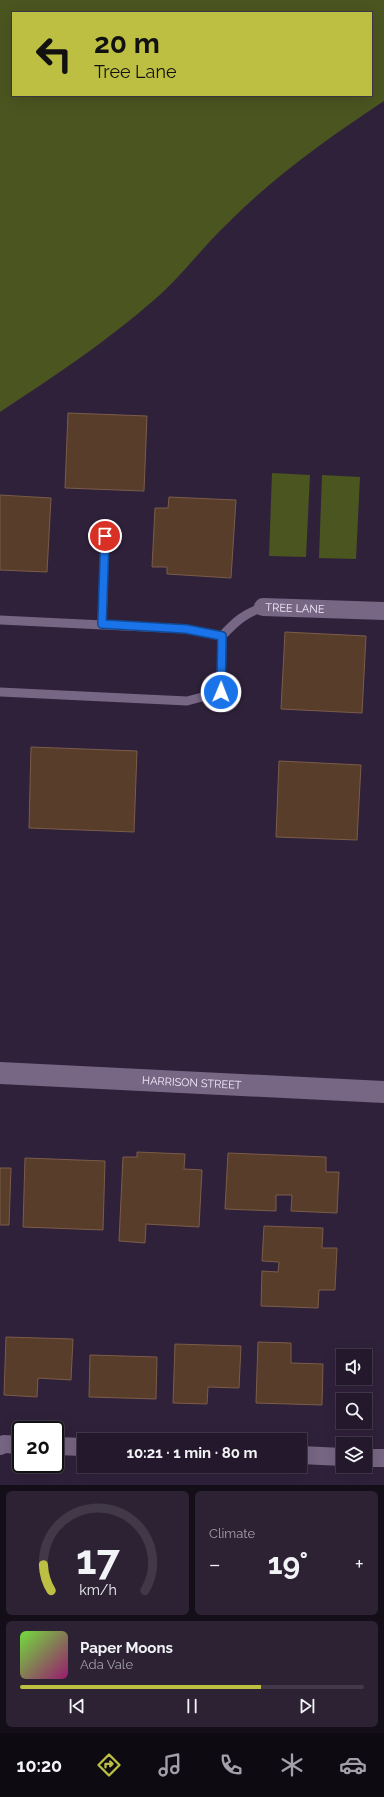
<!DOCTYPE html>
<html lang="en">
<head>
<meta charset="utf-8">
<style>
  body { margin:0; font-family:Raleway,sans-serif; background:#2c2234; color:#f1f3f6; height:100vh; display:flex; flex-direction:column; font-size:15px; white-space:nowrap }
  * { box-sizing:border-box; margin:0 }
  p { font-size:13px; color:#a3a0a9 }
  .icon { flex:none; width:22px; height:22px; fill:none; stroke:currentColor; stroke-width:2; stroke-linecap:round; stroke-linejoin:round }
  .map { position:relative; height:1485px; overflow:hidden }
  .side { display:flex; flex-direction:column; gap:6px; padding:6px; background:#140e18; flex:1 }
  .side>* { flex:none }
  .top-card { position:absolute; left:12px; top:12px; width:360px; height:84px; border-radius:0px; box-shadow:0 4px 16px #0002,0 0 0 1px #413848; background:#bdbf42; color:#111; overflow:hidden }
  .fabs { position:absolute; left:336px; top:1349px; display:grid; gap:8px }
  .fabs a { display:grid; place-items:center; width:36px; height:36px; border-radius:0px; background:#24192c; box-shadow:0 4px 16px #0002,0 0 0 1px #413848; font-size:20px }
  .speed { position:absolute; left:12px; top:1421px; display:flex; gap:8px; font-size:20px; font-weight:700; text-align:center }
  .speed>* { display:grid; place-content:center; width:52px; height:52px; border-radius:50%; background:#24192c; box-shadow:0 4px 16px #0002,0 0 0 1px #413848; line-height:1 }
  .speed .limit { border:2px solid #111; border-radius:6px; background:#fff; color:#111 }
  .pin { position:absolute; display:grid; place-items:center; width:34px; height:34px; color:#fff; margin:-17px; border:2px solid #fff; border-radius:50%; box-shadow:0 1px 4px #0007 }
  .me { position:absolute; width:44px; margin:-22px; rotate:1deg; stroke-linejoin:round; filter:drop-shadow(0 0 3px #0008) }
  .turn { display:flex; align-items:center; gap:14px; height:84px; padding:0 16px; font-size:18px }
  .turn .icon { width:52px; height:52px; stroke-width:2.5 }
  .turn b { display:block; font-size:28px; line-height:34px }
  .big { font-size:30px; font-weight:700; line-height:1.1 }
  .side .widget { flex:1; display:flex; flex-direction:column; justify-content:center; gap:6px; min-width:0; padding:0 14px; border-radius:6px; background:#2c2234 }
  .side .dial { align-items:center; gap:0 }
  .dial svg { height:104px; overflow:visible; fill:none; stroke:#413848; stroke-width:7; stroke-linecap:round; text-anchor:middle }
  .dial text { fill:#f1f3f6; stroke:none }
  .song { display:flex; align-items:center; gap:12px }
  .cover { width:48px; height:48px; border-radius:6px; background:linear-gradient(135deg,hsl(100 70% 55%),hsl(320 70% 35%)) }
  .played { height:4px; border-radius:2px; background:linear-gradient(90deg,#bdbf42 70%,#413848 70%) }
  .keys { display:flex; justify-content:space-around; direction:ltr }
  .heat { display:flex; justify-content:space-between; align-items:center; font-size:22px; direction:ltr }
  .side .tiles { flex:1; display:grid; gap:6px; grid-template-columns:1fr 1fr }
  .widget:last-child { grid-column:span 2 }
  .trip { position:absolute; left:77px; top:1433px; width:230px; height:40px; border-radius:0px; background:#24192c; box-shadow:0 4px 16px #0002,0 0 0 1px #413848; font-weight:700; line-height:40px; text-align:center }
  .tabs { display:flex; height:64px; justify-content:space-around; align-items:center; background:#0e0a12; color:#a3a0a9 }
  .tabs .icon { width:28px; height:28px }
  .tabs .active { color:#bdbf42 }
  .tabs b { font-size:18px; color:#f1f3f6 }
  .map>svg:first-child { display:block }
  .green { fill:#4b5520; fill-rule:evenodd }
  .building { fill:#593d2b; stroke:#7a5c48 }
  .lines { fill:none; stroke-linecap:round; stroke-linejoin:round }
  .service { stroke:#776684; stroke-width:9 }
  .minor { stroke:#776684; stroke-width:18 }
  .tertiary { stroke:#776684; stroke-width:22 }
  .route-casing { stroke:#114b97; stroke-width:10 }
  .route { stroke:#1a73e8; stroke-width:7 }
  .labels { text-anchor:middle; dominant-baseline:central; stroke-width:4; stroke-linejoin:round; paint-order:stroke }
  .street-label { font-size:11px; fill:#f5ecfd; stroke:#30213b }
</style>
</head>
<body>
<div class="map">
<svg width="384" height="1485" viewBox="0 0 384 1485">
  <rect width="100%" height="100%" fill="#30213b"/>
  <path class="green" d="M 0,0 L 384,0 L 384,101 C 328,138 272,178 225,226 C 201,249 179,279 154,300 C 106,342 53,377 0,412 ZM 13,13 L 371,13 L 371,95 L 13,95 Z
    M 272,473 L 310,475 L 306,557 L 269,556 Z
    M 322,475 L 360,477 L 356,559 L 319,558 Z"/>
  <path class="building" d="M 68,413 L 147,416 L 144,491 L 65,488 Z
    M 0,495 L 51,498 L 47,572 L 0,570 Z
    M 169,497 L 236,500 L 231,578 L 167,574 L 167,567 L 152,567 L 155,508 L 168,508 Z
    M 285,632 L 366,636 L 362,713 L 281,709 Z
    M 31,747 L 137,751 L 134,832 L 29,828 Z
    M 279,761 L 361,765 L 357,840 L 276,837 Z
    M 137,1152 L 185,1154 L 184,1169 L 202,1170 L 199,1227 L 146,1224 L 145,1243 L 119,1241 L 123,1157 L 137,1157 Z
    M 228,1153 L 326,1157 L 326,1172 L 339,1172 L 337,1213 L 291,1211 L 292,1195 L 276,1195 L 276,1211 L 225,1209 Z
    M 25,1158 L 105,1161 L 103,1230 L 23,1227 Z
    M 0,1168 L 11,1168 L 9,1225 L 0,1225 Z
    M 264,1226 L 323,1228 L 322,1248 L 337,1248 L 335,1290 L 319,1290 L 318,1308 L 261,1306 L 262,1271 L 278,1272 L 279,1262 L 262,1261 Z
    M 6,1337 L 73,1339 L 71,1380 L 38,1378 L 37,1397 L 4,1395 Z
    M 258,1342 L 291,1343 L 291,1363 L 323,1364 L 322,1405 L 256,1403 Z
    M 175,1344 L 241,1346 L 239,1388 L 208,1387 L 207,1404 L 173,1403 Z
    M 90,1355 L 157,1357 L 156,1399 L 89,1397 Z"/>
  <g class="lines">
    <path class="service" d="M 0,620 L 186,629 L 222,636 C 236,621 244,614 263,607
      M 102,624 L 105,536
      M 0,692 L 187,701 L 221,692 L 222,636"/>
    <g class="minor">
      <path id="s1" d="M 263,607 L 384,611"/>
      <path d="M 0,1446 L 4,1444 L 21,1445"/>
      <path d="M 55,1446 L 84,1447"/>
      <path d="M 300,1455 L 343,1457"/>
      <path d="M 365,1458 L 384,1458"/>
    </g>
    <path class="tertiary" id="s2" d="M 0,1073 L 384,1092"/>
  </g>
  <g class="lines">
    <g class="route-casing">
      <path id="route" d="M 105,536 L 102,624 L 186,629 L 222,636 L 221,692"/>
    </g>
    <use href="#route" class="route"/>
  </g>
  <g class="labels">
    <g class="street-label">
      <text stroke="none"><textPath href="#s1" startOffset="32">TREE LANE</textPath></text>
      <text stroke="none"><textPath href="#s2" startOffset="192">HARRISON STREET</textPath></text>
    </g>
  </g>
</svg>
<div class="fabs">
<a><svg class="icon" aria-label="sound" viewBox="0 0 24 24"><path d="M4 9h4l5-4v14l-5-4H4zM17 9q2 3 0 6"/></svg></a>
<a><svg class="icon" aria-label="search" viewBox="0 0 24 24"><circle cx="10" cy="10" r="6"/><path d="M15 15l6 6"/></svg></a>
<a><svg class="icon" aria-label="layers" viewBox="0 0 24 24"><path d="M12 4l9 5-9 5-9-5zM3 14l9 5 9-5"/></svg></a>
</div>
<div class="speed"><div class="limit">20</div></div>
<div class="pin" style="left:105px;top:536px;background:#d93025"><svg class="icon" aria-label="arrive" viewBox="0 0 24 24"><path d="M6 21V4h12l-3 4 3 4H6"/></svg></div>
<svg class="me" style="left:221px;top:692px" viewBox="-20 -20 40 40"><circle r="17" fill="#1a73e8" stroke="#fff" stroke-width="3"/><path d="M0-11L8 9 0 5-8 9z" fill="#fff"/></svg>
<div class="trip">10:21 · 1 min · 80 m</div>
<div class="top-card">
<div class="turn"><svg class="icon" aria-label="left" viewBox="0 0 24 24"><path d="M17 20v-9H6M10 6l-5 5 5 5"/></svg><div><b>20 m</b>Tree Lane</div></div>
</div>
</div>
<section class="side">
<div class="tiles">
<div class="widget dial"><svg viewBox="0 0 100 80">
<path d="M14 69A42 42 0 1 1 86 69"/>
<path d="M14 69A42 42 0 0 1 8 49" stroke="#bdbf42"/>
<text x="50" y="56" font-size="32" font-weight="700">17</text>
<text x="50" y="72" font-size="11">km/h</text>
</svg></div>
<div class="widget"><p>Climate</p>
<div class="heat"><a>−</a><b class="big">19°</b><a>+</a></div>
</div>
<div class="widget">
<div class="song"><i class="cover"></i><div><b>Paper Moons</b><p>Ada Vale</p></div></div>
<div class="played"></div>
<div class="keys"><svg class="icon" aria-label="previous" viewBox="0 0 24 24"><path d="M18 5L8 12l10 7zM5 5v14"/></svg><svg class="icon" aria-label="pause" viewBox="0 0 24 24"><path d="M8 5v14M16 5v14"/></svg><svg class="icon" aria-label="next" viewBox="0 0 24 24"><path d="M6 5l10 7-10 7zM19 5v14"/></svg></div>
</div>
</div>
</section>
<nav class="tabs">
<b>10:20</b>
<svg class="icon active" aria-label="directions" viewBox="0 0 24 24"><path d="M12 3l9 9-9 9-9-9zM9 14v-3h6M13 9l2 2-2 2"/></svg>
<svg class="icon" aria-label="music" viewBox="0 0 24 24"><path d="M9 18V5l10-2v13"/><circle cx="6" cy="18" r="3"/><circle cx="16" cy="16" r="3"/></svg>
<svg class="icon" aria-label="phone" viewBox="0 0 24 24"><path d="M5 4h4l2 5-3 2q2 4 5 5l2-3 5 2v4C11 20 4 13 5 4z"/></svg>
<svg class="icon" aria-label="climate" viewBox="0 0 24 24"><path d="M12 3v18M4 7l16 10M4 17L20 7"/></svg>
<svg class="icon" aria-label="car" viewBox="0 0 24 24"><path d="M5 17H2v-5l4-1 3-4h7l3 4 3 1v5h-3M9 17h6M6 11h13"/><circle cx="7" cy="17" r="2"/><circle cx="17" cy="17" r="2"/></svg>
</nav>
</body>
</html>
